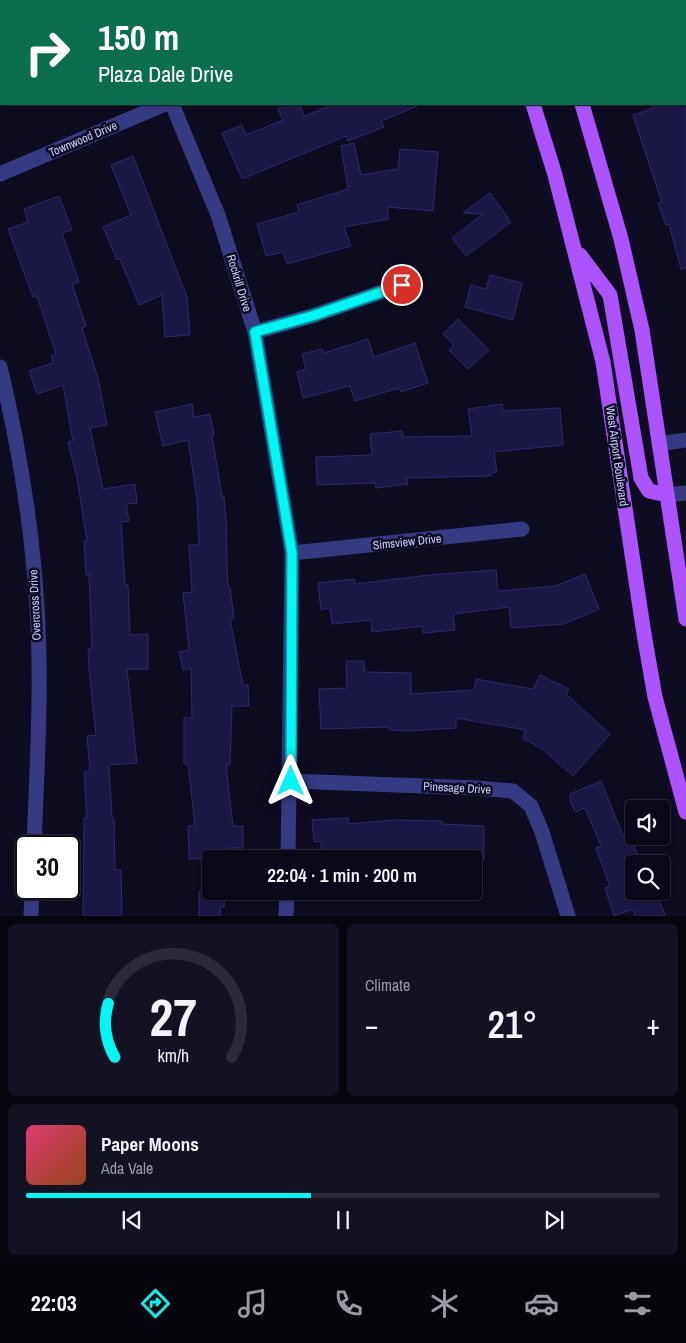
<!DOCTYPE html>
<html lang="en">
<head>
<meta charset="utf-8">
<style>
  body { margin:0; font-family:"Archivo Narrow",sans-serif; background:#131222; color:#f1f3f6; height:100vh; display:flex; flex-direction:column; font-size:19px; white-space:nowrap }
  * { box-sizing:border-box; margin:0 }
  p { font-size:16px; color:#999aa2 }
  .icon { flex:none; width:28px; height:28px; fill:none; stroke:currentColor; stroke-width:2; stroke-linecap:round; stroke-linejoin:round }
  .map { position:relative; height:916px; overflow:hidden }
  .panel { display:flex; flex-direction:column; gap:8px; padding:8px; background:#06050e; flex:1 }
  .panel>* { flex:none }
  .top-card { position:absolute; left:0px; top:0px; width:686px; height:105px; box-shadow:0 1px 4px #0004,0 0 0 1px #2a2a38; background:#0b6e4f; color:#fff; overflow:hidden }
  .tools { position:absolute; left:625px; top:800px; display:grid; gap:10px }
  .tools a { display:grid; place-items:center; width:45px; height:45px; border-radius:5px; background:#0a0919; box-shadow:0 1px 4px #0004,0 0 0 1px #2a2a38; font-size:25px }
  .speed { position:absolute; left:15px; top:835px; display:flex; gap:10px; font-size:25px; font-weight:700; text-align:center }
  .speed>* { display:grid; place-content:center; width:65px; height:65px; border-radius:50%; background:#0a0919; box-shadow:0 1px 4px #0004,0 0 0 1px #2a2a38; line-height:1 }
  .speed .limit { border:2px solid #111; border-radius:8px; background:#fff; color:#111 }
  .pin { position:absolute; display:grid; place-items:center; width:42px; height:42px; color:#fff; margin:-21px; border:2px solid #fff; border-radius:50%; box-shadow:0 1px 5px #0007 }
  .me { position:absolute; width:55px; margin:-28px; rotate:0deg; stroke-linejoin:round; filter:drop-shadow(0 0 4px #0008) }
  .turn { display:flex; align-items:center; gap:18px; height:105px; padding:0 15px; font-size:22px }
  .turn .icon { width:65px; height:65px; stroke-width:2.5 }
  .turn b { display:block; font-size:35px; line-height:42px }
  .big { font-size:38px; font-weight:600; line-height:1.1 }
  .panel .widget { flex:1; display:flex; flex-direction:column; justify-content:center; gap:8px; min-width:0; padding:0 18px; border-radius:8px; background:#131222 }
  .panel .dial { align-items:center; gap:0 }
  .dial svg { height:130px; overflow:visible; fill:none; stroke:#2a2a38; stroke-width:7; stroke-linecap:round; text-anchor:middle }
  .dial text { fill:#f1f3f6; stroke:none }
  .song { display:flex; align-items:center; gap:15px }
  .cover { width:60px; height:60px; border-radius:8px; background:linear-gradient(135deg,hsl(340 70% 55%),hsl(20 70% 35%)) }
  .played { height:5px; border-radius:2px; background:linear-gradient(90deg,#00f7f4 45%,#2a2a38 45%) }
  .keys { display:flex; justify-content:space-around; direction:ltr }
  .heat { display:flex; justify-content:space-between; align-items:center; font-size:28px; direction:ltr }
  .panel .tiles { flex:1; display:grid; gap:8px; grid-template-columns:1fr 1fr }
  .widget:last-child { grid-column:span 2 }
  .trip { position:absolute; left:202px; top:850px; width:280px; height:50px; border-radius:5px; background:#0a0919; box-shadow:0 1px 4px #0004,0 0 0 1px #2a2a38; font-weight:600; line-height:50px; text-align:center }
  .tab-bar { display:flex; height:80px; justify-content:space-around; align-items:center; background:#04040a; color:#999aa2 }
  .tab-bar .icon { width:35px; height:35px }
  .tab-bar .active { color:#00f7f4 }
  .tab-bar b { font-size:22px; color:#f1f3f6 }
  .map>svg:first-child { display:block }
  .building { fill:#1b1743; stroke:#2e2870 }
  .lines { fill:none; stroke-linecap:round; stroke-linejoin:round }
  .minor { stroke:#353a83; stroke-width:15 }
  .major { stroke:#ac53ff; stroke-width:15 }
  .route-casing { stroke:#00a19f; stroke-width:12 }
  .route { stroke:#00f7f4; stroke-width:9 }
  .labels { text-anchor:middle; dominant-baseline:central; stroke-width:5; stroke-linejoin:round; paint-order:stroke }
  .street-label { font-size:12px; fill:#ccf; stroke:#0d0c21 }
</style>
</head>
<body>
<div class="map">
<svg width="686" height="916" viewBox="0 0 686 916">
  <rect width="100%" height="100%" fill="#0d0c21"/>
  <path class="building" d="M 290,104 L 299,104 L 304,116 L 335,104 L 422,104 L 381,121 L 384,127 L 348,141 L 346,136 L 242,179 L 222,133 L 242,125 L 246,135 L 283,120 L 278,109 Z
    M 652,104 L 686,104 L 686,268 L 681,269 L 669,224 L 666,225 L 658,203 L 662,202 L 633,115 L 654,108 Z
    M 354,143 L 361,175 L 398,169 L 400,149 L 438,152 L 433,211 L 387,207 L 389,219 L 344,227 L 351,246 L 287,264 L 283,252 L 266,256 L 257,224 L 299,212 L 297,205 L 348,189 L 341,146 Z
    M 133,156 L 187,297 L 190,335 L 165,337 L 162,295 L 139,305 L 120,259 L 117,260 L 103,227 L 131,215 L 111,165 Z
    M 490,193 L 511,222 L 466,256 L 452,238 L 483,214 L 463,213 Z
    M 59,196 L 72,230 L 62,233 L 79,282 L 72,284 L 86,326 L 82,328 L 98,378 L 107,425 L 90,428 L 103,489 L 135,484 L 137,503 L 126,504 L 129,521 L 121,522 L 125,585 L 128,585 L 130,635 L 148,634 L 148,669 L 127,669 L 137,763 L 109,765 L 112,818 L 114,818 L 115,870 L 121,870 L 122,916 L 83,916 L 84,818 L 87,818 L 84,772 L 90,771 L 87,736 L 96,735 L 89,670 L 88,649 L 92,649 L 89,574 L 86,575 L 84,541 L 87,541 L 77,478 L 68,442 L 73,441 L 63,385 L 37,394 L 29,371 L 53,363 L 51,356 L 56,354 L 37,296 L 33,297 L 8,229 L 28,222 L 24,209 Z
    M 490,275 L 522,283 L 513,320 L 465,307 L 471,285 L 486,289 Z
    M 458,319 L 489,350 L 468,369 L 449,350 L 454,345 L 443,334 Z
    M 368,339 L 374,357 L 415,343 L 428,383 L 401,392 L 399,388 L 355,401 L 350,386 L 303,398 L 297,372 L 306,369 L 302,354 L 322,349 L 324,353 Z
    M 192,404 L 194,417 L 210,414 L 214,435 L 212,435 L 222,497 L 224,496 L 227,532 L 226,532 L 228,587 L 230,587 L 234,619 L 230,619 L 243,685 L 248,685 L 249,706 L 232,706 L 230,765 L 226,765 L 233,826 L 243,826 L 243,848 L 227,848 L 227,858 L 189,859 L 188,826 L 195,826 L 188,764 L 184,764 L 184,718 L 192,718 L 191,668 L 183,670 L 179,652 L 189,650 L 183,593 L 192,592 L 189,545 L 199,545 L 197,499 L 188,440 L 163,446 L 155,412 Z
    M 502,404 L 503,411 L 560,408 L 563,445 L 494,452 L 497,472 L 491,473 L 491,476 L 407,478 L 408,484 L 376,488 L 375,483 L 317,485 L 316,457 L 372,455 L 370,434 L 402,431 L 403,437 L 472,436 L 468,409 Z
    M 496,570 L 498,591 L 555,586 L 585,574 L 599,609 L 564,624 L 511,628 L 509,607 L 453,614 L 455,630 L 423,633 L 422,626 L 372,632 L 371,620 L 332,624 L 330,608 L 321,610 L 318,583 L 354,579 L 355,584 L 429,575 Z
    M 346,661 L 364,661 L 365,672 L 411,673 L 411,694 L 474,690 L 476,679 L 533,689 L 540,675 L 569,689 L 566,694 L 610,734 L 573,776 L 541,748 L 522,738 L 526,730 L 456,718 L 456,728 L 408,731 L 389,730 L 389,727 L 321,729 L 319,689 L 347,688 Z
    M 601,781 L 624,838 L 631,836 L 640,864 L 634,864 L 634,891 L 650,891 L 651,895 L 657,893 L 665,916 L 635,916 L 633,909 L 614,916 L 605,888 L 610,887 L 596,848 L 601,846 L 585,808 L 575,812 L 570,800 L 570,794 Z
    M 348,818 L 349,824 L 393,820 L 442,821 L 442,824 L 484,826 L 484,859 L 364,859 L 364,856 L 322,859 L 321,841 L 314,842 L 312,820 Z
    M 199,891 L 225,891 L 224,907 L 220,907 L 221,916 L 199,916 Z"/>
  <g class="lines">
    <path class="minor" d="M 413,1 L 416,0
      M 172,104 L 218,215 L 255,332 L 292,553 L 288,859
      M 0,174 L 165,104
      M 255,332 L 312,316 L 402,285
      M 0,367 C 19,446 32,526 37,607 C 42,686 37,767 34,846
      M 659,444 L 686,440
      M 667,495 L 686,493
      M 292,553 L 522,529
      M 291,781 L 476,788 L 513,791 L 531,806 L 542,832 L 568,916
      M 31,916 L 32,889
      M 286,916 L 287,891"/>
    <path class="major" d="M 496,0 L 497,1
      M 547,0 L 547,1
      M 533,104 L 555,175 L 603,362 L 644,634 L 655,697 L 686,812
      M 582,104 L 621,239 L 642,330 L 686,619
      M 580,255 L 610,295 L 641,478 L 649,491 L 667,495"/>
  </g>
  <g class="lines">
    <g class="route-casing">
      <path id="route" d="M 291,781 L 292,553 L 255,332 L 312,316 L 402,285"/>
    </g>
    <use href="#route" class="route"/>
  </g>
  <g class="labels">
    <g class="street-label">
      <text transform="translate(83 139) rotate(-23)">Townwood Drive</text>
      <text transform="translate(239 283) rotate(73)">Rockrill Drive</text>
      <text transform="translate(617 456) rotate(82)">West Airport Boulevard</text>
      <text transform="translate(407 542) rotate(-6)">Simsview Drive</text>
      <text transform="translate(35 605) rotate(-93)">Overcross Drive</text>
      <text transform="translate(457 788) rotate(3)">Pinesage Drive</text>
    </g>
  </g>
</svg>
<div class="tools">
<a><svg class="icon" aria-label="sound" viewBox="0 0 24 24"><path d="M4 9h4l5-4v14l-5-4H4zM17 9q2 3 0 6"/></svg></a>
<a><svg class="icon" aria-label="search" viewBox="0 0 24 24"><circle cx="10" cy="10" r="6"/><path d="M15 15l6 6"/></svg></a>
</div>
<div class="speed"><div class="limit">30</div></div>
<div class="pin" style="left:402px;top:285px;background:#d93025"><svg class="icon" aria-label="arrive" viewBox="0 0 24 24"><path d="M6 21V4h12l-3 4 3 4H6"/></svg></div>
<svg class="me" style="left:291px;top:781px" viewBox="-20 -20 40 40"><path d="M0-17L14 15 0 8-14 15z" fill="#00f7f4" stroke="#fff" stroke-width="4"/></svg>
<div class="trip">22:04 · 1 min · 200 m</div>
<div class="top-card">
<div class="turn"><svg class="icon" aria-label="right" viewBox="0 0 24 24"><path d="M7 20v-9h11M14 6l5 5-5 5"/></svg><div><b>150 m</b>Plaza Dale Drive</div></div>
</div>
</div>
<section class="panel">
<div class="tiles">
<div class="widget dial"><svg viewBox="0 0 100 80">
<path d="M14 69A42 42 0 1 1 86 69"/>
<path d="M14 69A42 42 0 0 1 10 36" stroke="#00f7f4"/>
<text x="50" y="56" font-size="32" font-weight="700">27</text>
<text x="50" y="72" font-size="11">km/h</text>
</svg></div>
<div class="widget"><p>Climate</p>
<div class="heat"><a>−</a><b class="big">21°</b><a>+</a></div>
</div>
<div class="widget">
<div class="song"><i class="cover"></i><div><b>Paper Moons</b><p>Ada Vale</p></div></div>
<div class="played"></div>
<div class="keys"><svg class="icon" aria-label="previous" viewBox="0 0 24 24"><path d="M18 5L8 12l10 7zM5 5v14"/></svg><svg class="icon" aria-label="pause" viewBox="0 0 24 24"><path d="M8 5v14M16 5v14"/></svg><svg class="icon" aria-label="next" viewBox="0 0 24 24"><path d="M6 5l10 7-10 7zM19 5v14"/></svg></div>
</div>
</div>
</section>
<nav class="tab-bar">
<b>22:03</b>
<svg class="icon active" aria-label="directions" viewBox="0 0 24 24"><path d="M12 3l9 9-9 9-9-9zM9 14v-3h6M13 9l2 2-2 2"/></svg>
<svg class="icon" aria-label="music" viewBox="0 0 24 24"><path d="M9 18V5l10-2v13"/><circle cx="6" cy="18" r="3"/><circle cx="16" cy="16" r="3"/></svg>
<svg class="icon" aria-label="phone" viewBox="0 0 24 24"><path d="M5 4h4l2 5-3 2q2 4 5 5l2-3 5 2v4C11 20 4 13 5 4z"/></svg>
<svg class="icon" aria-label="climate" viewBox="0 0 24 24"><path d="M12 3v18M4 7l16 10M4 17L20 7"/></svg>
<svg class="icon" aria-label="car" viewBox="0 0 24 24"><path d="M5 17H2v-5l4-1 3-4h7l3 4 3 1v5h-3M9 17h6M6 11h13"/><circle cx="7" cy="17" r="2"/><circle cx="17" cy="17" r="2"/></svg>
<svg class="icon" aria-label="filters" viewBox="0 0 24 24"><path d="M4 7h16M4 17h16"/><circle cx="9" cy="7" r="2"/><circle cx="15" cy="17" r="2"/></svg>
</nav>
</body>
</html>
